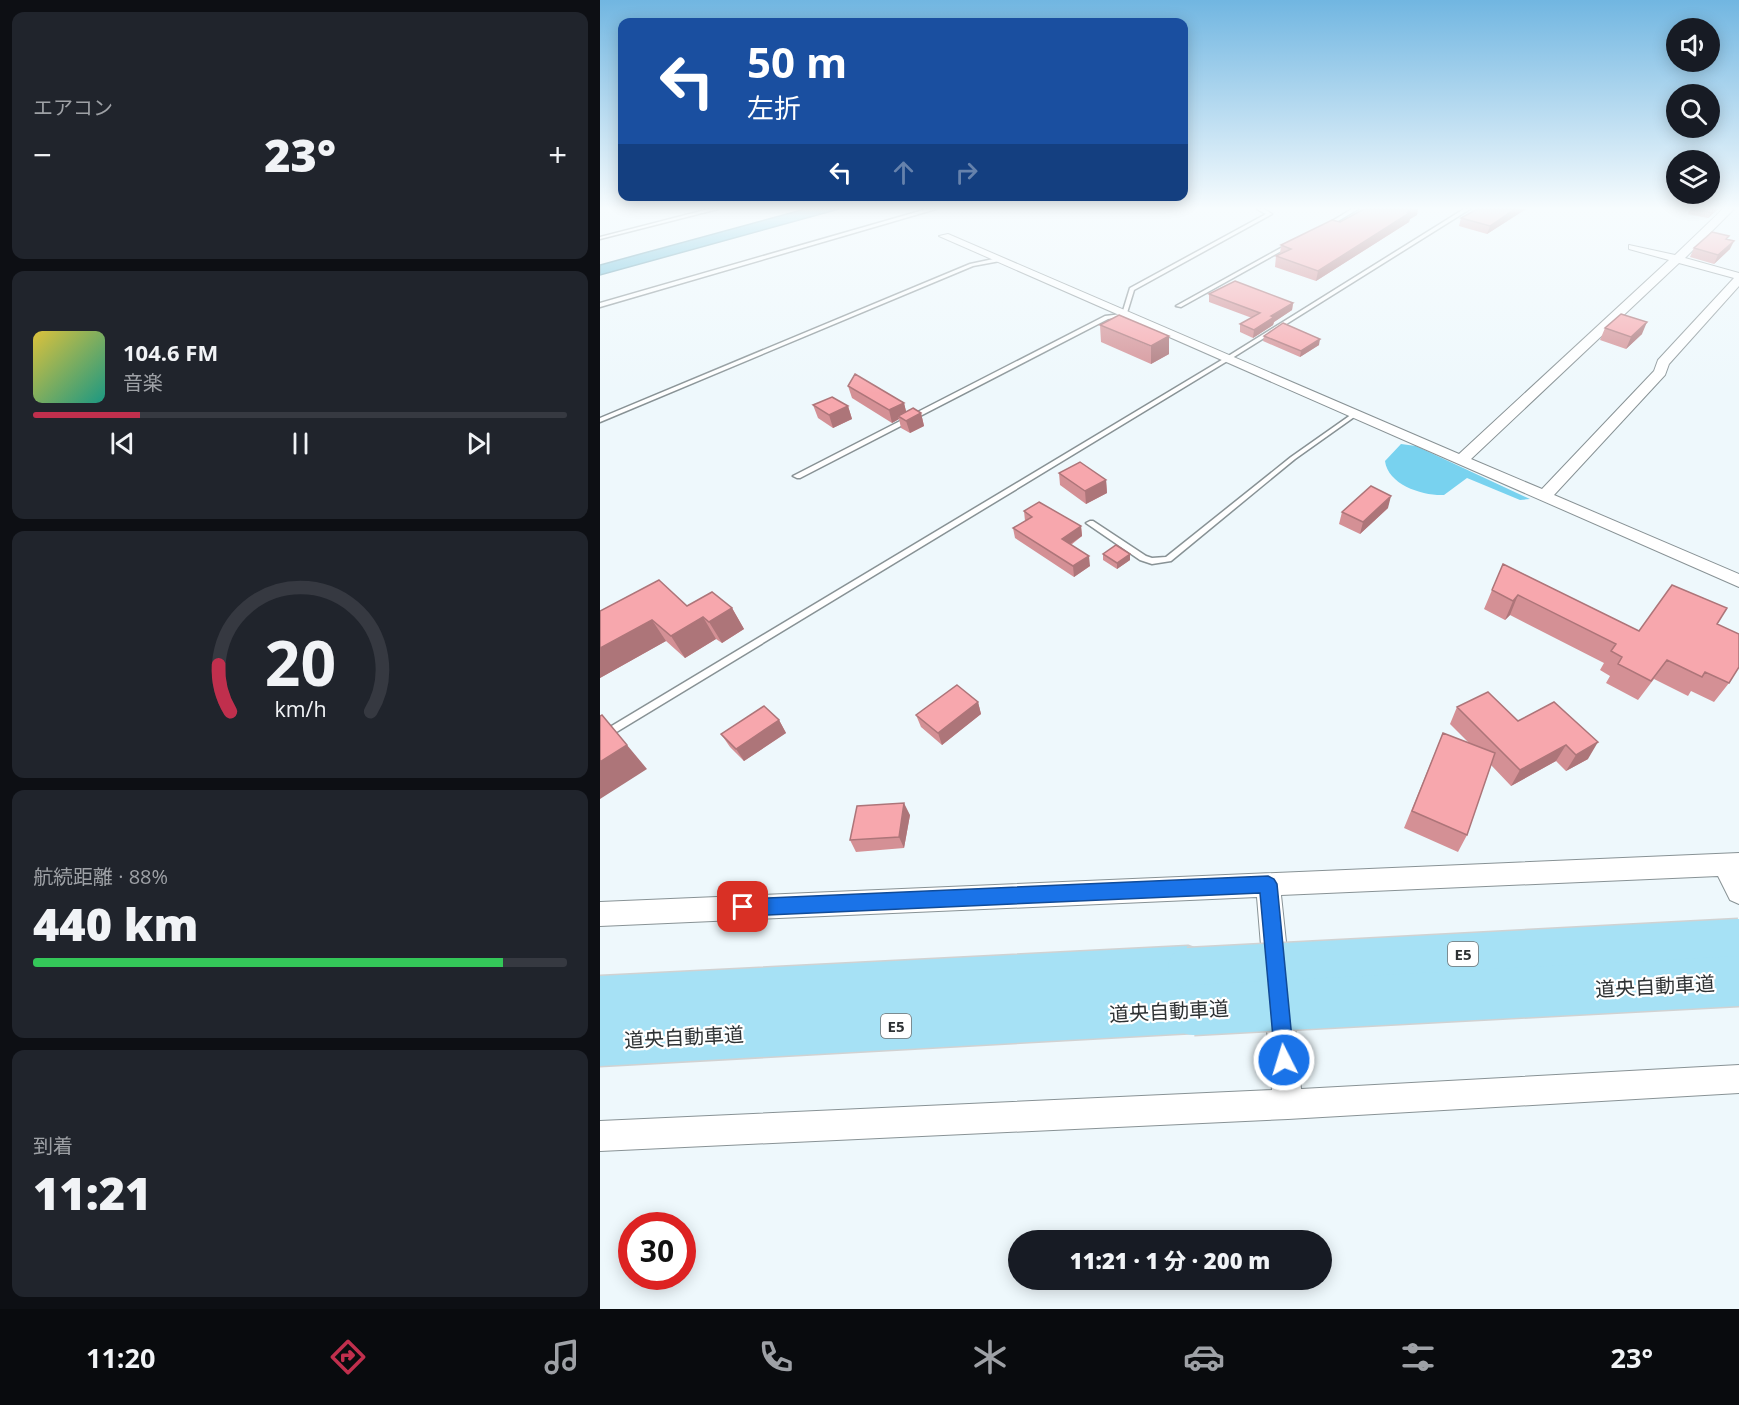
<!DOCTYPE html>
<html lang="ja">
<head>
<meta charset="utf-8">
<style>
  body { margin:0; font-family:"Open Sans","Noto Sans JP",sans-serif; background:#20242c; color:#f1f3f6; height:100vh; display:flex; flex-direction:column; font-size:22px; white-space:nowrap }
  * { box-sizing:border-box; margin:0 }
  p { font-size:20px; color:#9ea1a6 }
  .icon { flex:none; width:33px; height:33px; fill:none; stroke:currentColor; stroke-width:2; stroke-linecap:round; stroke-linejoin:round }
  .map { position:relative; flex:1; overflow:hidden }
  .side { display:flex; flex-direction:column; gap:12px; padding:12px; background:#0d0f14; width:600px }
  .side>* { flex:none }
  .guide { position:absolute; left:18px; top:18px; width:570px; height:183px; border-radius:12px; box-shadow:0 3px 15px #0003; background:#1a4fa0; color:#fff; overflow:hidden }
  .controls { position:absolute; left:1066px; top:18px; display:grid; gap:12px }
  .controls a { display:grid; place-items:center; width:54px; height:54px; border-radius:50%; background:#171b24; box-shadow:0 3px 15px #0003; font-size:30px }
  .speed { position:absolute; left:18px; top:1212px; display:flex; gap:12px; font-size:30px; font-weight:700; text-align:center }
  .speed>* { display:grid; place-content:center; width:78px; height:78px; border-radius:50%; background:#171b24; box-shadow:0 3px 15px #0003; line-height:1 }
  .speed .limit { border:9px solid #d22; background:#fff; color:#111 }
  .pin { position:absolute; display:grid; place-items:center; width:51px; height:51px; color:#fff; margin:-26px; border-radius:12px; box-shadow:0 3px 9px #0006 }
  .me { position:absolute; width:66px; margin:-33px; rotate:355deg; stroke-linejoin:round; filter:drop-shadow(0 0 4px #0008) }
  .turn { display:flex; align-items:center; gap:21px; height:126px; padding:0 30px; font-size:27px }
  .turn .icon { width:78px; height:78px; stroke-width:2.5 }
  .turn b { display:block; font-size:42px; line-height:51px }
  .lanes { display:flex; align-items:center; height:57px; padding:0 30px; background:#0003; justify-content:center; gap:30px; direction:ltr }
  .lanes .off { opacity:.35 }
  .big { font-size:45px; font-weight:800; line-height:1.1 }
  .side .card { flex:1; display:flex; flex-direction:column; justify-content:center; gap:9px; min-width:0; padding:0 21px; border-radius:12px; background:#20242c }
  .side .dial { align-items:center; gap:0 }
  .dial svg { height:156px; overflow:visible; fill:none; stroke:#363941; stroke-width:7; stroke-linecap:round; text-anchor:middle }
  .dial text { fill:#f1f3f6; stroke:none }
  .song { display:flex; align-items:center; gap:18px }
  .cover { width:72px; height:72px; border-radius:9px; background:linear-gradient(135deg,hsl(50 70% 55%),hsl(170 70% 35%)) }
  .played { height:6px; border-radius:3px; background:linear-gradient(90deg,#c02f4d 20%,#363941 20%) }
  .keys { display:flex; justify-content:space-around; direction:ltr }
  .heat { display:flex; justify-content:space-between; align-items:center; font-size:33px; direction:ltr }
  .charge { height:9px; border-radius:4px; background:linear-gradient(90deg,#34c759 88%,#363941 0) }
  .trip { position:absolute; left:408px; top:1230px; width:324px; height:60px; border-radius:30px; background:#171b24; box-shadow:0 3px 15px #0003; font-weight:800; line-height:60px; text-align:center }
  .tab-bar { display:flex; height:96px; justify-content:space-around; align-items:center; background:#090b0e; color:#9ea1a6 }
  .tab-bar .icon { width:42px; height:42px }
  .tab-bar .selected { color:#c02f4d }
  .tab-bar b { font-size:27px; color:#f1f3f6 }
  main { display:flex; flex:1; min-height:0 }
  .map>svg:first-child { display:block }
  .forest { fill:#78d2ef }
  .water { fill:#60bad6; stroke:#5191a5; stroke-width:1.5 }
  .lines { fill:none; stroke-linecap:round; stroke-linejoin:round }
  .service-casing { stroke:#889295; stroke-width:3 }
  .minor-casing { stroke:#889295; stroke-width:2 }
  .motorway-casing { stroke:#d1d2d2; stroke-width:3 }
  .service { fill:#fff; fill-rule:evenodd }
  .minor { fill:#fff; fill-rule:evenodd }
  .motorway { fill:#a6e1f5; fill-rule:evenodd }
  .motorway-bridge-far1-casing { stroke:#d1d2d2; stroke-width:43; stroke-linecap:butt }
  .motorway-bridge-casing { stroke:#d1d2d2; stroke-width:53; stroke-linecap:butt }
  .motorway-bridge-far1 { stroke:#a6e1f5; stroke-width:40 }
  .motorway-bridge { stroke:#a6e1f5; stroke-width:50 }
  .wall { fill:#d49095 }
  .shaded-wall { fill:#ad7579 }
  .building { fill:#f7a7ad; stroke:#ad7579; stroke-width:1.5 }
  .route { fill:#1a73e8; stroke:#114b97; stroke-width:1.5 }
  .labels { text-anchor:middle; dominant-baseline:central; stroke-width:4.5; stroke-linejoin:round; paint-order:stroke }
  .shield { fill:#fff; stroke:#6d7071; stroke-width:1.5 }
  .shield-label { font-size:15px; font-weight:bold; fill:#2e3234 }
  .near-street-label { font-size:20px; fill:#2e3234; stroke:#fff }
</style>
</head>
<body>
<main>
<section class="side">
<div class="card"><p>エアコン</p>
<div class="heat"><a>−</a><b class="big">23°</b><a>+</a></div>
</div>
<div class="card">
<div class="song"><i class="cover"></i><div><b>104.6 FM</b><p>音楽</p></div></div>
<div class="played"></div>
<div class="keys"><svg class="icon" aria-label="previous" viewBox="0 0 24 24"><path d="M18 5L8 12l10 7zM5 5v14"/></svg><svg class="icon" aria-label="pause" viewBox="0 0 24 24"><path d="M8 5v14M16 5v14"/></svg><svg class="icon" aria-label="next" viewBox="0 0 24 24"><path d="M6 5l10 7-10 7zM19 5v14"/></svg></div>
</div>
<div class="card dial"><svg viewBox="0 0 100 80">
<path d="M14 69A42 42 0 1 1 86 69"/>
<path d="M14 69A42 42 0 0 1 8 45" stroke="#c02f4d"/>
<text x="50" y="56" font-size="32" font-weight="700">20</text>
<text x="50" y="72" font-size="11">km/h</text>
</svg></div>
<div class="card"><p>航続距離 · 88%</p><b class="big">440 km</b><div class="charge"></div></div>
<div class="card"><p>到着</p><b class="big">11:21</b></div>
</section>
<div class="map">
<svg width="1139" height="1309" viewBox="0 0 1139 1309">
  <rect width="100%" height="100%" fill="#eef8fc"/>
  <path class="forest" d="M 801,444 L 816,446 L 930,499 L 920,500 L 867,478 L 844,495 C 823,496 788,485 785,461 Z"/>
  <path class="water" d="M 205,209 L 239,209 L 0,275 L 0,265 Z"/>
  <g class="lines">
    <g class="service-casing">
      <path id="service" d="M 109,209 L 118,209 L 0,239 L 0,237 Z
        M 327,209 L 336,209 L 0,307 L 0,303 Z
        M 657,209 L 664,209 L 672,214 L 534,290 L 526,316 L 508,319 L 200,478 L 197,478 L 193,476 L 505,316 L 522,314 L 530,288 L 666,214 Z
        M 752,209 L 758,209 L 728,227 L 724,226 Z
        M 864,209 L 870,209 L 629,360 L 0,742 L 0,733 L 625,358 Z
        M 688,244 L 692,245 L 581,307 L 576,306 Z
        M 398,258 L 401,260 L 400,261 L 373,266 L 0,422 L 0,418 L 370,264 Z
        M 755,412 L 758,414 L 757,415 L 695,459 L 571,561 L 552,564 L 540,560 L 486,523 L 490,521 L 493,521 L 546,556 L 552,558 L 566,557 L 691,457 Z"/>
    </g>
    <g class="minor-casing">
      <path id="minor" d="M 1123,209 L 1134,209 L 1085,258 L 1139,273 L 1139,286 L 1069,364 L 1065,375 L 954,495 L 1139,574 L 1139,587 L 339,236 L 348,234 L 859,454 L 1069,260 L 1029,249 L 1029,245 L 1075,255 ZM 1079,263 L 1134,278 L 1058,360 L 1054,371 L 942,489 L 871,459 Z
        M 1139,853 L 1139,904 L 1130,900 L 1118,876 L 681,895 L 689,970 L 685,979 L 676,983 L 667,979 L 663,970 L 657,897 L 0,926 L 0,902 Z
        M 679,991 L 689,995 L 693,1005 L 701,1089 L 1139,1065 L 1139,1093 L 688,1119 L 0,1151 L 0,1121 L 672,1090 L 665,1005 L 669,995 Z"/>
    </g>
    <g class="motorway-casing">
      <path id="motorway" d="M 588,946 L 604,952 L 610,968 L 604,984 L 594,988 L 609,994 L 616,1010 L 609,1026 L 593,1033 L 0,1066 L 0,976 Z"/>
    </g>
    <use href="#service" class="service"/>
    <use href="#minor" class="minor"/>
    <use href="#motorway" class="motorway"/>
    <g class="motorway-bridge-far1-casing">
      <path id="motorway-bridge-far1" d="M 588,968 L 1139,939"/>
    </g>
    <g class="motorway-bridge-casing">
      <path id="motorway-bridge" d="M 593,1010 L 1139,981"/>
    </g>
    <use href="#motorway-bridge-far1" class="motorway-bridge-far1"/>
    <use href="#motorway-bridge" class="motorway-bridge"/>
  </g>
  <path class="wall" d="M 764,209 L 818,209 L 817,215 L 810,219 L 809,222 L 716,281 L 675,267 L 676,256 L 680,254 L 681,245 L 740,222 Z
    M 877,209 L 926,209 L 887,234 L 859,226 L 861,218 Z
    M 1090,209 L 1118,209 L 1108,218 L 1088,214 Z
    M 1128,239 L 1130,249 L 1114,264 L 1090,257 L 1094,248 Z
    M 609,294 L 693,303 L 692,310 L 674,322 L 673,325 L 653,338 L 640,332 L 640,324 L 652,318 L 609,302 Z
    M 500,325 L 569,354 L 551,364 L 501,342 Z
    M 1005,328 L 1042,334 L 1026,349 L 1000,340 Z
    M 664,336 L 719,345 L 700,357 L 663,341 Z
    M 248,386 L 304,403 L 306,412 L 321,413 L 324,426 L 310,433 L 301,428 L 299,419 L 292,423 L 252,398 Z
    M 213,405 L 248,406 L 252,419 L 233,428 L 218,418 Z
    M 459,473 L 506,480 L 507,493 L 486,504 L 460,485 Z
    M 788,508 L 760,534 L 739,524 L 742,512 Z
    M 424,511 L 481,526 L 482,536 L 471,545 L 490,566 L 474,577 L 415,538 L 413,528 L 425,521 Z
    M 503,554 L 530,554 L 530,560 L 517,569 L 503,560 Z
    M 903,564 L 1039,631 L 1117,624 L 1129,683 L 1114,702 L 1091,691 L 1088,696 L 1054,679 L 1038,700 L 1006,683 L 1010,676 L 1000,670 L 1004,663 L 910,615 L 905,620 L 884,609 Z
    M 87,606 L 132,608 L 144,629 L 122,643 L 116,639 L 85,658 L 66,641 L 0,678 L 0,611 Z
    M 378,702 L 381,714 L 342,745 L 321,727 L 316,715 Z
    M 954,702 L 988,759 L 966,771 L 956,761 L 911,786 L 891,765 L 867,835 L 858,852 L 804,828 L 843,733 L 869,743 L 850,724 L 857,707 L 918,721 Z
    M 179,720 L 186,733 L 144,761 L 130,747 L 121,734 Z
    M 310,815 L 304,848 L 256,852 L 250,840 Z"/>
  <path class="shaded-wall" d="M 812,209 L 818,209 L 817,215 L 810,219 L 809,222 L 716,281 L 718,271 Z
    M 915,209 L 926,209 L 887,234 L 890,226 Z
    M 1114,209 L 1118,209 L 1108,218 L 1111,213 Z
    M 1134,241 L 1130,249 L 1114,264 L 1118,255 Z
    M 693,303 L 692,310 L 674,322 L 673,325 L 653,338 L 654,330 L 671,316 Z
    M 1047,322 L 1042,334 L 1026,349 L 1031,337 Z
    M 569,336 L 569,354 L 551,364 L 551,346 Z
    M 720,339 L 719,345 L 700,357 L 701,351 Z
    M 304,403 L 307,415 L 298,416 L 299,419 L 292,423 L 289,410 Z
    M 248,406 L 252,419 L 233,428 L 229,415 Z
    M 321,413 L 324,426 L 310,433 L 306,421 Z
    M 506,480 L 507,493 L 486,504 L 485,491 Z
    M 791,496 L 788,508 L 760,534 L 763,522 Z
    M 481,526 L 482,536 L 463,549 L 462,539 Z
    M 530,554 L 530,560 L 517,569 L 517,563 Z
    M 489,556 L 490,566 L 474,577 L 473,566 Z
    M 918,595 L 910,615 L 905,620 L 913,601 Z
    M 132,608 L 144,629 L 122,643 L 109,622 Z
    M 103,617 L 116,639 L 85,658 L 71,636 Z
    M 52,620 L 66,641 L 0,678 L 0,648 Z
    M 378,702 L 381,714 L 342,745 L 338,733 Z
    M 179,720 L 186,733 L 144,761 L 136,749 Z
    M 998,742 L 988,759 L 966,771 L 976,755 Z
    M 27,745 L 47,769 L 0,799 L 0,762 Z
    M 966,745 L 956,761 L 911,786 L 920,770 Z
    M 304,803 L 310,815 L 304,848 L 299,837 Z"/>
  <path class="building" d="M 764,209 L 812,209 L 808,212 L 811,212 L 718,271 L 676,256 L 691,249 L 681,245 L 732,220 L 740,222 Z
    M 877,209 L 915,209 L 890,226 L 861,218 Z
    M 1095,209 L 1114,209 L 1111,213 Z
    M 1112,232 L 1129,236 L 1126,239 L 1134,241 L 1118,255 L 1094,248 Z
    M 635,281 L 693,303 L 671,316 L 674,317 L 654,330 L 640,324 L 660,313 L 609,294 Z
    M 1021,314 L 1047,322 L 1031,337 L 1005,328 Z
    M 519,315 L 569,336 L 551,346 L 500,325 Z
    M 683,323 L 720,339 L 701,351 L 664,336 Z
    M 255,374 L 304,403 L 289,410 L 248,386 Z
    M 232,397 L 248,406 L 229,415 L 213,405 Z
    M 313,408 L 321,413 L 306,421 L 298,416 Z
    M 480,462 L 506,480 L 485,491 L 459,473 Z
    M 771,486 L 791,496 L 763,522 L 742,512 Z
    M 439,502 L 481,526 L 462,539 L 489,556 L 473,566 L 413,528 L 432,517 L 424,511 Z
    M 516,545 L 530,554 L 517,563 L 503,554 Z
    M 903,564 L 1039,631 L 1072,585 L 1127,608 L 1117,624 L 1139,634 L 1139,667 L 1129,683 L 1105,672 L 1102,677 L 1067,660 L 1051,681 L 1018,664 L 1022,657 L 1011,651 L 1016,644 L 918,595 L 913,601 L 892,590 Z
    M 59,580 L 87,606 L 112,592 L 132,608 L 109,622 L 103,617 L 71,636 L 52,620 L 0,648 L 0,611 Z
    M 357,685 L 378,702 L 338,733 L 316,715 Z
    M 888,692 L 918,721 L 954,702 L 998,742 L 976,755 L 966,745 L 920,770 L 857,707 Z
    M 164,706 L 179,720 L 136,749 L 121,734 Z
    M 2,715 L 27,745 L 0,762 L 0,716 Z
    M 843,733 L 895,753 L 867,835 L 812,811 Z
    M 304,803 L 299,837 L 250,840 L 257,806 Z"/>
  <linearGradient id="sky" x2="0" y2="1"><stop stop-color="#71b6e1"/><stop offset="0.53" stop-color="#f7fcfe"/><stop offset="1" stop-color="#f7fcfe" stop-opacity="0"/></linearGradient>
  <rect width="1139" height="393" fill="url(#sky)"/>
  <path class="route" d="M 668,876 L 674,879 L 677,884 L 694,1060 L 691,1067 L 684,1070 L 677,1067 L 675,1060 L 660,893 L 143,916 L 137,913 L 135,907 L 137,901 L 143,899 Z"/>
  <g class="labels">
    <g class="shield">
      <rect x="848" y="942" width="30" height="24" rx="4.5"/>
      <rect x="281" y="1014" width="30" height="24" rx="4.5"/>
    </g>
    <g class="shield-label">
      <text x="863" y="954">E5</text>
      <text x="296" y="1026">E5</text>
    </g>
    <g class="near-street-label">
      <text transform="translate(1055 986) rotate(-3)">道央自動車道</text>
      <text transform="translate(569 1011) rotate(-3)">道央自動車道</text>
      <text transform="translate(84 1037) rotate(-3)">道央自動車道</text>
    </g>
  </g>
</svg>
<div class="controls">
<a><svg class="icon" aria-label="sound" viewBox="0 0 24 24"><path d="M4 9h4l5-4v14l-5-4H4zM17 9q2 3 0 6"/></svg></a>
<a><svg class="icon" aria-label="search" viewBox="0 0 24 24"><circle cx="10" cy="10" r="6"/><path d="M15 15l6 6"/></svg></a>
<a><svg class="icon" aria-label="layers" viewBox="0 0 24 24"><path d="M12 4l9 5-9 5-9-5zM3 14l9 5 9-5"/></svg></a>
</div>
<div class="speed"><div class="limit">30</div></div>
<div class="pin" style="left:143px;top:907px;background:#d93025"><svg class="icon" aria-label="arrive" viewBox="0 0 24 24"><path d="M6 21V4h12l-3 4 3 4H6"/></svg></div>
<svg class="me" style="left:684px;top:1060px" viewBox="-20 -20 40 40"><circle r="17" fill="#1a73e8" stroke="#fff" stroke-width="3"/><path d="M0-11L8 9 0 5-8 9z" fill="#fff"/></svg>
<div class="trip">11:21 · 1 分 · 200 m</div>
<div class="guide">
<div class="turn"><svg class="icon" aria-label="left" viewBox="0 0 24 24"><path d="M17 20v-9H6M10 6l-5 5 5 5"/></svg><div><b>50 m</b>左折</div></div>
<div class="lanes"><svg class="icon" aria-label="left" viewBox="0 0 24 24"><path d="M17 20v-9H6M10 6l-5 5 5 5"/></svg><svg class="icon off" aria-label="ahead" viewBox="0 0 24 24"><path d="M12 20V5M6 11l6-6 6 6"/></svg><svg class="icon off" aria-label="right" viewBox="0 0 24 24"><path d="M7 20v-9h11M14 6l5 5-5 5"/></svg></div>
</div>
</div>
</main>
<nav class="tab-bar">
<b>11:20</b>
<svg class="icon selected" aria-label="directions" viewBox="0 0 24 24"><path d="M12 3l9 9-9 9-9-9zM9 14v-3h6M13 9l2 2-2 2"/></svg>
<svg class="icon" aria-label="music" viewBox="0 0 24 24"><path d="M9 18V5l10-2v13"/><circle cx="6" cy="18" r="3"/><circle cx="16" cy="16" r="3"/></svg>
<svg class="icon" aria-label="phone" viewBox="0 0 24 24"><path d="M5 4h4l2 5-3 2q2 4 5 5l2-3 5 2v4C11 20 4 13 5 4z"/></svg>
<svg class="icon" aria-label="climate" viewBox="0 0 24 24"><path d="M12 3v18M4 7l16 10M4 17L20 7"/></svg>
<svg class="icon" aria-label="car" viewBox="0 0 24 24"><path d="M5 17H2v-5l4-1 3-4h7l3 4 3 1v5h-3M9 17h6M6 11h13"/><circle cx="7" cy="17" r="2"/><circle cx="17" cy="17" r="2"/></svg>
<svg class="icon" aria-label="filters" viewBox="0 0 24 24"><path d="M4 7h16M4 17h16"/><circle cx="9" cy="7" r="2"/><circle cx="15" cy="17" r="2"/></svg>
<b>23°</b>
</nav>
</body>
</html>
